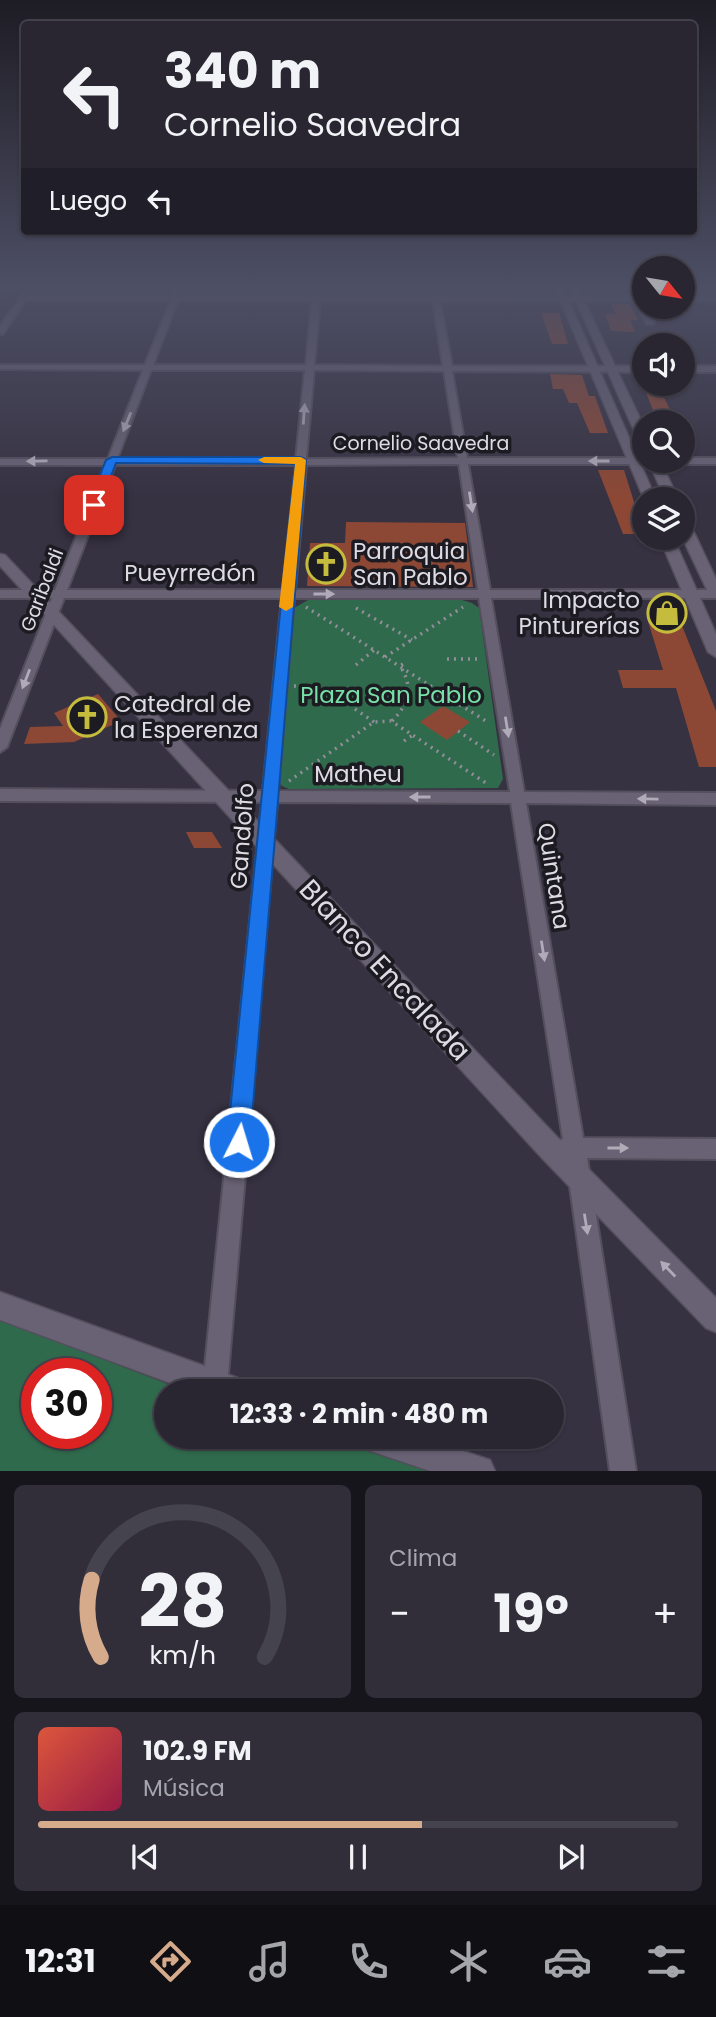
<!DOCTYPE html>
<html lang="es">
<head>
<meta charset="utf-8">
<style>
  body { margin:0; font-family:Poppins,sans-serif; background:#312e3a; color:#f1f3f6; height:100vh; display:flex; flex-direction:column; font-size:26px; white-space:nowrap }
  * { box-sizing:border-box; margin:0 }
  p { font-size:23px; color:#a5a5ac }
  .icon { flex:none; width:38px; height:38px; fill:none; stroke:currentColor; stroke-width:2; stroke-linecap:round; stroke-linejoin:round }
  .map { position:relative; height:1471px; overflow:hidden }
  .panel { display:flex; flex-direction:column; gap:14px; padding:14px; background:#17151c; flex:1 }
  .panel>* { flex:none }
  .banner { position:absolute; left:21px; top:21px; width:676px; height:214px; border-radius:7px; box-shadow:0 2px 5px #0004,0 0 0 2px #45434d; background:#292632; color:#f1f3f6; overflow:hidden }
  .needle { width:46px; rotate:120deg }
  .fabs { position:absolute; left:632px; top:256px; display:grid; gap:14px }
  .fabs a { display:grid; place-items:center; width:63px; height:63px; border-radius:50%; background:#292632; box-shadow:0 2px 5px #0004,0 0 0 2px #45434d; font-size:35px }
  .speed { position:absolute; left:21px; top:1358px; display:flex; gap:14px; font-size:35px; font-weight:700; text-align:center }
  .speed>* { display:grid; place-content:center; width:91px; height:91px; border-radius:50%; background:#292632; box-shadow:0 2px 5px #0004,0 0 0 2px #45434d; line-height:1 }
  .speed .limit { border:10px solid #d22; background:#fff; color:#111 }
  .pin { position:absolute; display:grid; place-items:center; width:60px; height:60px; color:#fff; margin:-30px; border-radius:14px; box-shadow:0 4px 10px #0006 }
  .me { position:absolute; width:77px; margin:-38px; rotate:5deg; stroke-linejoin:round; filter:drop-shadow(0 0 5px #0008) }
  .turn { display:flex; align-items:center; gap:24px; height:147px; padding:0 28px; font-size:32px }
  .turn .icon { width:91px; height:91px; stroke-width:2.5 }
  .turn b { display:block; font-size:49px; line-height:60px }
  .then { display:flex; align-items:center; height:66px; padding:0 28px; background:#0003; gap:14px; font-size:26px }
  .big { font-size:52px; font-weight:700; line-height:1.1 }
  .panel .tile { flex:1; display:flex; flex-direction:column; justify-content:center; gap:10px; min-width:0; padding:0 24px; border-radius:10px; background:#312e3a }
  .panel .dial { align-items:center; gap:0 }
  .dial svg { height:182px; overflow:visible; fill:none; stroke:#45434d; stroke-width:7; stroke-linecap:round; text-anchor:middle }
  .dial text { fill:#f1f3f6; stroke:none }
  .song { display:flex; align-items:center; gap:21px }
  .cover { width:84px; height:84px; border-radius:10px; background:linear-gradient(135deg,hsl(10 70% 55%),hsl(340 70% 35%)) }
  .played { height:7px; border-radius:4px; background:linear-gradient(90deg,#d6ab8b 60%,#45434d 60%) }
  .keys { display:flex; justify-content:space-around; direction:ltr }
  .heat { display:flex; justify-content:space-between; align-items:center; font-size:38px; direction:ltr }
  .panel .tiles { flex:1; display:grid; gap:14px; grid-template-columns:1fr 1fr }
  .tile:last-child { grid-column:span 2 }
  .trip { position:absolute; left:154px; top:1379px; width:410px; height:70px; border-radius:35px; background:#292632; box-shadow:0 2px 5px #0004,0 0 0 2px #45434d; font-weight:700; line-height:70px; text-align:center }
  .tabs { display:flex; height:112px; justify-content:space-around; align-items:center; background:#100f14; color:#a5a5ac }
  .tabs .icon { width:49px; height:49px }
  .tabs .current { color:#d6ab8b }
  .tabs b { font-size:32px; color:#f1f3f6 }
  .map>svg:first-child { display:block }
  .green { fill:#306a4c; fill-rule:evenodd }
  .building { fill:#8c4835 }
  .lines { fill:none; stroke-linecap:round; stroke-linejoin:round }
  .minor-casing { stroke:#544f5d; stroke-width:4 }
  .tertiary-casing { stroke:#544f5d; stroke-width:3 }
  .secondary-casing { stroke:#544f5d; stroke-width:3 }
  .path { stroke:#918e9a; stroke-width:3.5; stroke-dasharray:2 5; stroke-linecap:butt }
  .minor { fill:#686274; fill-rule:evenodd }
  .tertiary { fill:#686274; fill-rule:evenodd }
  .secondary { fill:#686274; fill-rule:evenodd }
  .oneway { fill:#afabb8 }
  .route { fill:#1a73e8; stroke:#114b97; stroke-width:2 }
  .slow { fill:#f59e0b }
  .labels { text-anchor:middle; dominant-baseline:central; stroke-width:7; stroke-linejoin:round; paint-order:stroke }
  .far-street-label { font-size:19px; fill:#dedbe5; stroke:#1d1b22 }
  .poi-label { font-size:23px; fill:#dedbe5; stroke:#1d1b22; text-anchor:start }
  .street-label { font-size:23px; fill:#dedbe5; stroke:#1d1b22 }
  .park-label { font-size:23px; fill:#77dfa7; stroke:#1d1b22 }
  .near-street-label { font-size:28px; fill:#dedbe5; stroke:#1d1b22 }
</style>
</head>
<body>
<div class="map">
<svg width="716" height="1471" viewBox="0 0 716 1471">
  <rect width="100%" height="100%" fill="#373242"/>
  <path class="green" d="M 308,600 L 462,600 L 472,603 L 479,608 L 503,779 L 498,788 L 289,789 L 282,786 L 278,780 L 294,608 Z
    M 0,1320 L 186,1391 L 166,1391 L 166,1437 L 324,1437 L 427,1471 L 0,1471 ZM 37,1374 L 96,1374 L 96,1433 L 37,1433 Z"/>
  <path class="building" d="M 611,304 L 630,304 L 638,320 L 630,320 L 635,332 L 611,331 L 605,314 L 616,314 Z
    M 541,313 L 559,313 L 568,344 L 552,344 Z
    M 550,374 L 582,375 L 589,396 L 595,396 L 608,433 L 590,433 L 577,403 L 569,403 L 563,389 L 553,389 Z
    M 642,383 L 657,383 L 676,422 L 658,422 Z
    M 598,470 L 624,470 L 644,534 L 623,534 Z
    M 346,522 L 465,523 L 473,587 L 307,586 L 310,543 L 345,543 Z
    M 655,605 L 669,605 L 675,608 L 716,711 L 716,767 L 699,767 L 676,688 L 623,688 L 618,670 L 663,670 L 647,618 L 659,618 Z
    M 98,694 L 121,721 L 74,742 L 24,744 L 30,727 L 63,726 L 54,713 Z
    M 443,706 L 470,722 L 447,740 L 420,722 Z
    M 186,832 L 212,832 L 222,848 L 194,848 Z"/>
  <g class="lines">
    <g class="minor-casing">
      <path id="minor" d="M 26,290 L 33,290 L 29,296 L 172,296 L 175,290 L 181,290 L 180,296 L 313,296 L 314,290 L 320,290 L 320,296 L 432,296 L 432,290 L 438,290 L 440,296 L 644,297 L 644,301 L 640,301 L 654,322 L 653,324 L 647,324 L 633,301 L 440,301 L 452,366 L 644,366 L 644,372 L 452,371 L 467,458 L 644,458 L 644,460 L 682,460 L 682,458 L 716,458 L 716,464 L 468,464 L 490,590 L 716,590 L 716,598 L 491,598 L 524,792 L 716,793 L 716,805 L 526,803 L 583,1138 L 716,1139 L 716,1159 L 587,1158 L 636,1471 L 610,1471 L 566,1158 L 558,1155 L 555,1148 L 558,1141 L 563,1139 L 511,803 L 277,802 L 227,1386 L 225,1391 L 205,1391 L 203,1386 L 262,802 L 0,801 L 0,789 L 263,791 L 282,598 L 64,598 L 7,747 L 0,752 L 0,729 L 52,598 L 0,598 L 0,590 L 55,590 L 105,465 L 0,465 L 0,459 L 108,459 L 143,370 L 0,369 L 0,365 L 145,365 L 171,300 L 26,300 L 3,334 L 0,334 L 0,326 ZM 178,300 L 312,301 L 306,365 L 153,365 ZM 320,301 L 433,301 L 443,366 L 314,365 ZM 151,370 L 305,370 L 296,459 L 117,459 ZM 314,370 L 444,371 L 458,458 L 306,459 ZM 459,464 L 478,590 L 295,590 L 306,465 ZM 115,465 L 296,465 L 283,590 L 67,590 ZM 294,598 L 479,598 L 510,792 L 278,791 Z
        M 682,297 L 716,297 L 716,301 L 682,301 Z
        M 682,366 L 716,366 L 716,372 L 682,372 Z"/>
    </g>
    <g class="tertiary-casing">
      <path id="tertiary" d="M 0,554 L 5,555 L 559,1139 L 716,1298 L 716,1332 L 706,1328 L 541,1157 L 0,566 Z
        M 0,1292 L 232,1376 L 243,1380 L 247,1391 L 192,1391 L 0,1320 Z
        M 358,1437 L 421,1437 L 490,1460 L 495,1471 L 430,1471 L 362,1448 Z"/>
    </g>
    <g class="secondary-casing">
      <path id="secondary" d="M 556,290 L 564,290 L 656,499 L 644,499 Z
        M 571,290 L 579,290 L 644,427 L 644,443 L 638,439 Z
        M 648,460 L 660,460 L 678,499 L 665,499 Z
        M 682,518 L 689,522 L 716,579 L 716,598 L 709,594 L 682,537 Z
        M 659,537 L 673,537 L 716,634 L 716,657 L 708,652 Z"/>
    </g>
    <path class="path" d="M 306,607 L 489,723
      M 356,608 L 412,640
      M 385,657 L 463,607
      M 447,659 L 480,659
      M 356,665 L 374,650
      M 294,686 L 316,687
      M 355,709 L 374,722
      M 392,721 C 409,704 414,687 400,666 L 406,662
      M 458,731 L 494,755
      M 404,741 L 413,735
      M 289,781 L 374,722 L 391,721 L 486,783"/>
    <use href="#minor" class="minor"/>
    <use href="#tertiary" class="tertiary"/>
    <use href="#secondary" class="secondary"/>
  </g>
  <defs><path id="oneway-solid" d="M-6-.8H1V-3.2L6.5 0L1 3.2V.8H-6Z" transform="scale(1.75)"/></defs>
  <g class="oneway">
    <use href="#oneway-solid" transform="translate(304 414) rotate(-86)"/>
    <use href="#oneway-solid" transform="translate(127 422) rotate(112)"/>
    <use href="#oneway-solid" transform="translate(37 461) rotate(179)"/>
    <use href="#oneway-solid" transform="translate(599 461) rotate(-180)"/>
    <use href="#oneway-solid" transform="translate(471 502) rotate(81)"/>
    <use href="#oneway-solid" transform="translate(324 594)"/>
    <use href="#oneway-solid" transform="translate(26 679) rotate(111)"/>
    <use href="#oneway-solid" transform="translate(507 727) rotate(81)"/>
    <use href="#oneway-solid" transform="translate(420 797) rotate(-180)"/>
    <use href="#oneway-solid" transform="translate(648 799) rotate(-179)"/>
    <use href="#oneway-solid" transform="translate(543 951) rotate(81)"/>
    <use href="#oneway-solid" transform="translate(618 1148)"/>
    <use href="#oneway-solid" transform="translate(586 1224) rotate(81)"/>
    <use href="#oneway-solid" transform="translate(668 1269) rotate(-134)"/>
  </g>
  <linearGradient id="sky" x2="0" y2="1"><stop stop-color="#1e1c24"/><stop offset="0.58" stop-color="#4d4f65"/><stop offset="1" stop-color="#4d4f65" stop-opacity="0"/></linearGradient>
  <rect width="716" height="496" fill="url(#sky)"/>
  <path class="route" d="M 301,457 L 306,460 L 250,1142 L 247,1150 L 239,1154 L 230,1150 L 227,1142 L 295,464 L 116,463 L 100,505 L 94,508 L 88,505 L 106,460 L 112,457 Z"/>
  <path class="slow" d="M 301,457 L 306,460 L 293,607 L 286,611 L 279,607 L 295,464 L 264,463 L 258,460 L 264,457 Z"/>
  <defs>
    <g id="church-ring" transform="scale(2.0125)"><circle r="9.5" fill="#1d1b22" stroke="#c5bc3d" stroke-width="1.5"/><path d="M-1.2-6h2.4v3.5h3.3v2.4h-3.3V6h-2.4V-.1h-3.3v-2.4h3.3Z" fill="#c5bc3d"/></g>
    <g id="shop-ring" transform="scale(2.0125)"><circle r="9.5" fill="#1d1b22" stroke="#c5bc3d" stroke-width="1.5"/><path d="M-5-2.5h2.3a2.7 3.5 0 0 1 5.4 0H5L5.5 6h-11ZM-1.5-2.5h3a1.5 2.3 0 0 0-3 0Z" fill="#c5bc3d"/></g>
  </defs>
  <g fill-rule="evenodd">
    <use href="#church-ring" x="326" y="564"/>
    <use href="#shop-ring" x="667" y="613"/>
    <use href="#church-ring" x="87" y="717"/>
  </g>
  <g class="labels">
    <g class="far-street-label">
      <text x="421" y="443">Cornelio Saavedra</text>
      <text transform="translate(42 590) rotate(-69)">Garibaldi</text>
    </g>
    <g class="poi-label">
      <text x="353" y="551">Parroquia<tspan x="353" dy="26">San Pablo</tspan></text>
      <text x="640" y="600" text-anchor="end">Impacto<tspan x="640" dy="26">Pinturerías</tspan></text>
      <text x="114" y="704">Catedral de<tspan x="114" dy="26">la Esperenza</tspan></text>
    </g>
    <g class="street-label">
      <text x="190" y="573">Pueyrredón</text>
      <text x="358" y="774">Matheu</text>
      <text transform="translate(242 836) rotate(-86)">Gandolfo</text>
      <text transform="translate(554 876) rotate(81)">Quintana</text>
    </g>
    <g class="park-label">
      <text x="391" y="695">Plaza San Pablo</text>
    </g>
    <g class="near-street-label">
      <text transform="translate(385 970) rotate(47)">Blanco Encalada</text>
    </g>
  </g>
</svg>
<div class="fabs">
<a><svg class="needle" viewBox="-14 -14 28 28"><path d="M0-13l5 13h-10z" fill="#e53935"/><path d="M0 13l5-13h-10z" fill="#a5a5ac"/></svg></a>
<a><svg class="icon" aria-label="sound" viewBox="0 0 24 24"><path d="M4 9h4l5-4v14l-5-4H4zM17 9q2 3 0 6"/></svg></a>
<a><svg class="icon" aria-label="search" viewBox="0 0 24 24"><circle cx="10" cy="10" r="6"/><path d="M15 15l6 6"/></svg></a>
<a><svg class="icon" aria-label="layers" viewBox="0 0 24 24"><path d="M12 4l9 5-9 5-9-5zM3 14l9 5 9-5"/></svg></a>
</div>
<div class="speed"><div class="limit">30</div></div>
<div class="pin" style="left:94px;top:505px;background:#d93025"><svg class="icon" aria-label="arrive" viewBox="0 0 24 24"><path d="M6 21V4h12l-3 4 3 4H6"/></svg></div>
<svg class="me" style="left:239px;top:1142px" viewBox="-20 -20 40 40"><circle r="17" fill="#1a73e8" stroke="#fff" stroke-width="3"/><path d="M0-11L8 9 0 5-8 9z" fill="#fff"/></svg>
<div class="trip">12:33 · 2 min · 480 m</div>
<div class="banner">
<div class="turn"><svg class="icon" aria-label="left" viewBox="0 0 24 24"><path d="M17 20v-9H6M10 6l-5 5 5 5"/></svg><div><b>340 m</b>Cornelio Saavedra</div></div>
<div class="then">Luego<svg class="icon" aria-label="left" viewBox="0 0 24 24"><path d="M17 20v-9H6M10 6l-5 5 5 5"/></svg></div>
</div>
</div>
<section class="panel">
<div class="tiles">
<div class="tile dial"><svg viewBox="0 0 100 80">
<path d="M14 69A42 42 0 1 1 86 69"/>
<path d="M14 69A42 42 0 0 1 10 35" stroke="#d6ab8b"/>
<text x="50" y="56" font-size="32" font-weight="700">28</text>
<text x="50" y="72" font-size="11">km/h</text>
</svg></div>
<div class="tile"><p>Clima</p>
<div class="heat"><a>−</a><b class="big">19°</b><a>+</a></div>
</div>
<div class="tile">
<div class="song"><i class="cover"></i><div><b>102.9 FM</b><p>Música</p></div></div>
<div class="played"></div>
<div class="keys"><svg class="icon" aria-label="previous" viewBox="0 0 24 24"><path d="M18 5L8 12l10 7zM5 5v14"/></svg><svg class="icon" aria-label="pause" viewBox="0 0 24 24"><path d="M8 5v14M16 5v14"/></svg><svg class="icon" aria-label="next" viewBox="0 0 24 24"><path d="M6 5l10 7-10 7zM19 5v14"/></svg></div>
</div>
</div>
</section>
<nav class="tabs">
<b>12:31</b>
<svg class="icon current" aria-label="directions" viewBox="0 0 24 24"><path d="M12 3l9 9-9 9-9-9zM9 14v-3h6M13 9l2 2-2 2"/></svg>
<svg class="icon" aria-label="music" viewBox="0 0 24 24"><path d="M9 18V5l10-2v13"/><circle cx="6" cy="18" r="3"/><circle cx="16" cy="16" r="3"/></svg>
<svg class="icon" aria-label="phone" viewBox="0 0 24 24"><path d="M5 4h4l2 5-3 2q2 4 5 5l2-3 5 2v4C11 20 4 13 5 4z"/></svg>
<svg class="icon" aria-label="climate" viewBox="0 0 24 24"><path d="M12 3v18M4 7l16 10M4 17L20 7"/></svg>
<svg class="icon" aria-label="car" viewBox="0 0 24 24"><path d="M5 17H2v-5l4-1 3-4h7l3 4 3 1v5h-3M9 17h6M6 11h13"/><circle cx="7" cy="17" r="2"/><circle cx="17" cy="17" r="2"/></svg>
<svg class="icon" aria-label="filters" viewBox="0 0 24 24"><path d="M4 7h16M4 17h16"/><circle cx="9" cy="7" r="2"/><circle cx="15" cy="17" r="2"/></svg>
</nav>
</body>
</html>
